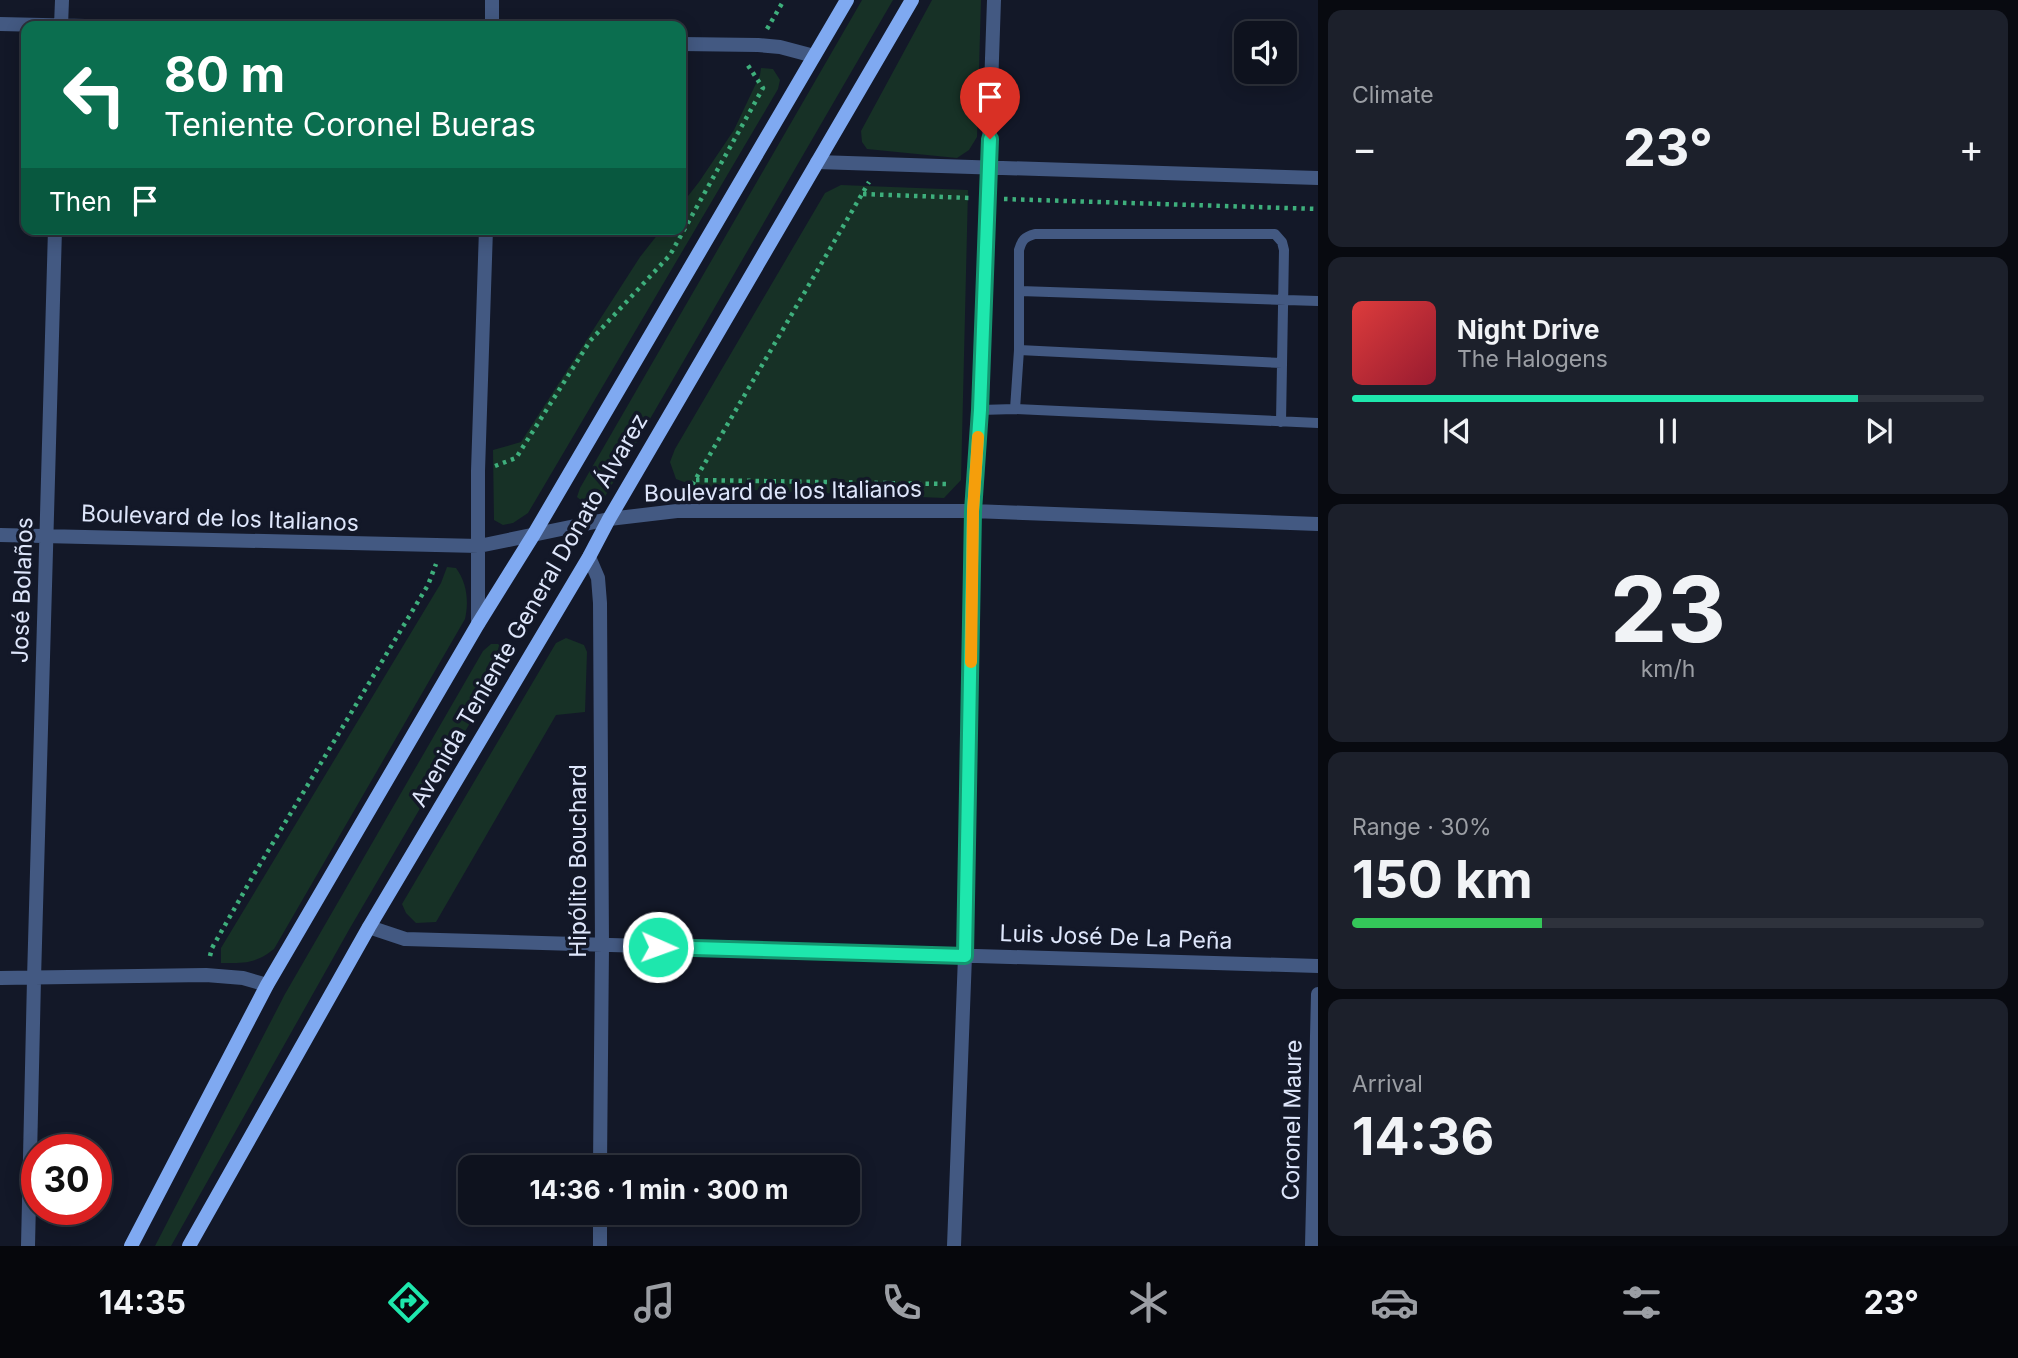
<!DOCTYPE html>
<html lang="en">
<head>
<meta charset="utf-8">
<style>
  body { margin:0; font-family:Inter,sans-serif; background:#1c202b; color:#f1f3f6; height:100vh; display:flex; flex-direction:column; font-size:26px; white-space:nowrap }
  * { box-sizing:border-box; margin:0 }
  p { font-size:23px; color:#9b9ea4 }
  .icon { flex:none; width:38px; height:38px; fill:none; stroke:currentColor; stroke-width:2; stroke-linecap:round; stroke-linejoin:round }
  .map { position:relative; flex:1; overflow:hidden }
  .details { display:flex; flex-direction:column; gap:10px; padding:10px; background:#080a10; width:700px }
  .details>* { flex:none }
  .hud { position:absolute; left:21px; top:21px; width:665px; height:214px; border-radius:14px; box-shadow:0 4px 18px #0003,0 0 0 2px #2e323c; background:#0b6e4f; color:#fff; overflow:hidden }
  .controls { position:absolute; left:1234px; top:21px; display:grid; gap:14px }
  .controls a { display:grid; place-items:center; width:63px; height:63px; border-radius:14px; background:#0e121e; box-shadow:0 4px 18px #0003,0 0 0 2px #2e323c; font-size:35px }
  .speed { position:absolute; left:21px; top:1134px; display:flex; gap:14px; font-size:35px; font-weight:700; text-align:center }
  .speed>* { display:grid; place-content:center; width:91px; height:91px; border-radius:50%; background:#0e121e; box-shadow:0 4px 18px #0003,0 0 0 2px #2e323c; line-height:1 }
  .speed .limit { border:10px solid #d22; background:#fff; color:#111 }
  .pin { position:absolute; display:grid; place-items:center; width:60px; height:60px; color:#fff; margin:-72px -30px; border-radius:50% 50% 50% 0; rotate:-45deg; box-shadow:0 0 7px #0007 }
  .pin .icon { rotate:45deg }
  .me { position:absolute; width:77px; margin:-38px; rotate:92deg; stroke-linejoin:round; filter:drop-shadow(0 0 5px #0008) }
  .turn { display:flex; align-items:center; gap:24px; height:147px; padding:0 28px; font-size:32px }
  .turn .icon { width:91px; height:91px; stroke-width:2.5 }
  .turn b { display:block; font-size:49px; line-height:60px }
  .then { display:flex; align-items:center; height:66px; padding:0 28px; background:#0003; gap:14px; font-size:26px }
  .big { font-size:52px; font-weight:700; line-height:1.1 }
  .details .tile { flex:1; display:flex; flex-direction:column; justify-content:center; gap:10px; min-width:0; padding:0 24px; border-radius:14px; background:#1c202b }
  .details .dial { align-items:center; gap:0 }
  .dial b { font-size:91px; line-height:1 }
  .song { display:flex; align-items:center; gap:21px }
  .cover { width:84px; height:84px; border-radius:10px; background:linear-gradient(135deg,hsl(0 70% 55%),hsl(350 70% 35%)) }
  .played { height:7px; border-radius:4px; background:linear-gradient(90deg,#1ee7ad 80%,#2e323c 80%) }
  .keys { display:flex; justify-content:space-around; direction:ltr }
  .heat { display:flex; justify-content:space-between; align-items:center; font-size:38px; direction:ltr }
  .charge { height:10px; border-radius:5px; background:linear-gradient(90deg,#34c759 30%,#2e323c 0) }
  .trip { position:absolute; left:458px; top:1155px; width:402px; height:70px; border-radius:14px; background:#0e121e; box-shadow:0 4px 18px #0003,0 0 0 2px #2e323c; font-weight:700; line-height:70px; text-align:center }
  .menu { display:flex; height:112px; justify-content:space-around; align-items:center; background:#06070c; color:#9b9ea4 }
  .menu .icon { width:49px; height:49px }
  .menu .active { color:#1ee7ad }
  .menu b { font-size:32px; color:#f1f3f6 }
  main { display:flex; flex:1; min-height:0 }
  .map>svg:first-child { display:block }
  .green { fill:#173126 }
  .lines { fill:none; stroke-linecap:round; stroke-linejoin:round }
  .path { stroke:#3eaf7c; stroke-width:4.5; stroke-dasharray:3.5 5; stroke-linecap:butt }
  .lane { stroke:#435982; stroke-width:10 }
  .street { stroke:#435982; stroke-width:14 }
  .secondary { stroke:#7fa9f1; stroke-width:14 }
  .route-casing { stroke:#149670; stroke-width:18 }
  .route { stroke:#1ee7ad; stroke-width:12 }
  .slow { stroke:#f59e0b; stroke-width:12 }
  .labels { text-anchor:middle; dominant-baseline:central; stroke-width:7; stroke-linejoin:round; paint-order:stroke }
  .street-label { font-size:23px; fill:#dee6fb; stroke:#131828 }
</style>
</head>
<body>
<main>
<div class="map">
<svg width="1318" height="1246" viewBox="0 0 1318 1246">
  <rect width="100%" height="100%" fill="#131828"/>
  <path class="green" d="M 862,0 L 893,0 L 603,500 L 596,508 L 588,506 L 577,497 L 580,488 Z
    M 932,0 L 981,0 L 977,137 L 969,150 L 957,158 L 867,149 L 862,142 L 861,131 Z
    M 761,68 L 773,69 L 780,80 L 778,89 L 528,513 L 513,523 L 503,525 L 494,520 L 493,450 L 521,442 L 640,257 L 662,229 L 681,229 L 681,205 L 699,182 L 734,130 L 760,75 Z
    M 841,185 L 968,190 L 961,480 L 944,498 L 700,488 L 676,479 L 670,462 L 675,449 L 825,193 Z
    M 447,567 L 456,568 C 467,583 469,601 465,619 L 274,949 C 255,964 244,963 221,963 L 221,948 L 441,583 Z
    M 566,638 L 584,645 L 587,652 L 585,712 L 556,715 L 436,922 L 416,923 L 406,913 L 402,904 L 556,643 Z
    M 491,644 L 498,644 L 506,652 L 504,665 L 350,928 L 171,1246 L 155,1246 L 285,994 L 483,651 Z"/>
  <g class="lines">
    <path class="path" d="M 767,29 L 784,0
      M 863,194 L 970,198
      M 1004,199 L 1318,209
      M 495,466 L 516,458 L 590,341 L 670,255 L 763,88 L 747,64
      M 696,480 L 946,484
      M 688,492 L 869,182
      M 210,956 L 212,948 L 253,876 L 428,585 L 436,564"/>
    <path class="lane" d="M 1020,291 L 1318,301
      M 1019,350 L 1282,363
      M 1015,409 L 1019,350 L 1019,250 C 1022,240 1024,237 1035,234 L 1275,234 L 1282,242 L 1284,250 L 1281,422
      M 980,410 L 1015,409 L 1318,423"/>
    <path class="street" d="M 0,24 L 85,26
      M 61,26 L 62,0
      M 492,26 L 492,0
      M 681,44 L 758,45 L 780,47 L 814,56
      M 817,162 L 1318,178
      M 0,535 L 479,546 L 609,519 L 677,511 L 973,511 L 1318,524
      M 589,557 L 598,578 L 600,603 L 602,946 L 600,1167
      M 478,624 L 478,471 L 486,229
      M 369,927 L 405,939 L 1318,966
      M 0,978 L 206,975 L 243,978 L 267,985
      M 28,1246 L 34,979 L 55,229
      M 600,1246 L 600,1213
      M 954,1246 L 965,956 L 973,511 L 980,410 L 994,0
      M 1312,1246 L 1318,994"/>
    <path class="secondary" d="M 131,1246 L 267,985 L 478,624 L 534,534 L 847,0
      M 189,1246 L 369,927 L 589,557 L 609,519 L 912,0"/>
  </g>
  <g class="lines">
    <g class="route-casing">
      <path id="route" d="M 658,947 L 965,956 L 973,511 L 980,410 L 990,139"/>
    </g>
    <use href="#route" class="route"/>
    <path class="slow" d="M 971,662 L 973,511 L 978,437"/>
  </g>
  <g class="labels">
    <g class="street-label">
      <text transform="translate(783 491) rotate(-1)">Boulevard de los Italianos</text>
      <text transform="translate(220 518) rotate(2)">Boulevard de los Italianos</text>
      <text transform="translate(22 590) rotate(-88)">José Bolaños</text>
      <text transform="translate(529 610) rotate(-60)">Avenida Teniente General Donato Álvarez</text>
      <text transform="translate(578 861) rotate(-90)">Hipólito Bouchard</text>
      <text transform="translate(1116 937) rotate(2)">Luis José De La Peña</text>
      <text transform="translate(1292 1120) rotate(-89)">Coronel Maure</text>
    </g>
  </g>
</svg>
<div class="controls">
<a><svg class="icon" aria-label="sound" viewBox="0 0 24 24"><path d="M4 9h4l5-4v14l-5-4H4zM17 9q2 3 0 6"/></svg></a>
</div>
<div class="speed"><div class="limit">30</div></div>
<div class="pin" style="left:990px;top:139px;background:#d93025"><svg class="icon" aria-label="arrive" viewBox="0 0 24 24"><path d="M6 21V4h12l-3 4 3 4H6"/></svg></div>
<svg class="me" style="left:658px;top:947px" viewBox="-20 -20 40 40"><circle r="17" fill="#1ee7ad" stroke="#fff" stroke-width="3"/><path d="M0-11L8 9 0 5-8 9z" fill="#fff"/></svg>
<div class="trip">14:36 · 1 min · 300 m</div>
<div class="hud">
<div class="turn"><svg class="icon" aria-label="left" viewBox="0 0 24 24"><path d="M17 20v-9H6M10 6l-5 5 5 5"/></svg><div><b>80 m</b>Teniente Coronel Bueras</div></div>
<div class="then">Then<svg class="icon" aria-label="arrive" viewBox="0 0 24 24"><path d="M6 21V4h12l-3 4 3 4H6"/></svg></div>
</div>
</div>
<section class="details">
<div class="tile"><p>Climate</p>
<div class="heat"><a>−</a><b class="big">23°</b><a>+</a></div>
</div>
<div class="tile">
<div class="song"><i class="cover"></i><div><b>Night Drive</b><p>The Halogens</p></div></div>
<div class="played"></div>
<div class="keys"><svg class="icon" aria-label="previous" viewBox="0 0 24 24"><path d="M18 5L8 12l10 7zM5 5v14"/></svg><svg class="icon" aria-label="pause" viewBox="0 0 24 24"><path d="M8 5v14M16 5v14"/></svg><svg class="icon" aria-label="next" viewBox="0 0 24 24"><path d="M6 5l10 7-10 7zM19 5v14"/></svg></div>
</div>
<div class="tile dial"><b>23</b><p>km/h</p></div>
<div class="tile"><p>Range · 30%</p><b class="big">150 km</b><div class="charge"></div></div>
<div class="tile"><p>Arrival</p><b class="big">14:36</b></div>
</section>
</main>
<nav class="menu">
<b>14:35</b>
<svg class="icon active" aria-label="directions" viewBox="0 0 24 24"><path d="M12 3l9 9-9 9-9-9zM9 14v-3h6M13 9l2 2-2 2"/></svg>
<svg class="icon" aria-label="music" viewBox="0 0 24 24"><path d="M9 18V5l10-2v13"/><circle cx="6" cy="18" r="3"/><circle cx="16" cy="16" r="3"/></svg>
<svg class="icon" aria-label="phone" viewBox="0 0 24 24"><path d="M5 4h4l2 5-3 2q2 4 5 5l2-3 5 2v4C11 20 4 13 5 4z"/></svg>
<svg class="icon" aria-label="climate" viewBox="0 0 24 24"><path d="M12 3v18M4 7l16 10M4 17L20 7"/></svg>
<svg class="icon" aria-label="car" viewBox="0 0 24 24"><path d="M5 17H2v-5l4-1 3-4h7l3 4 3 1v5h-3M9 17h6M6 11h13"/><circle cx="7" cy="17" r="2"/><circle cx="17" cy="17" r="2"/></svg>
<svg class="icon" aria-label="filters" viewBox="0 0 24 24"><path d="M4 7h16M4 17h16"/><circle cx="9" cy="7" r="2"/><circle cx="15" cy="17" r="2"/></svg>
<b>23°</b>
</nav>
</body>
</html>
